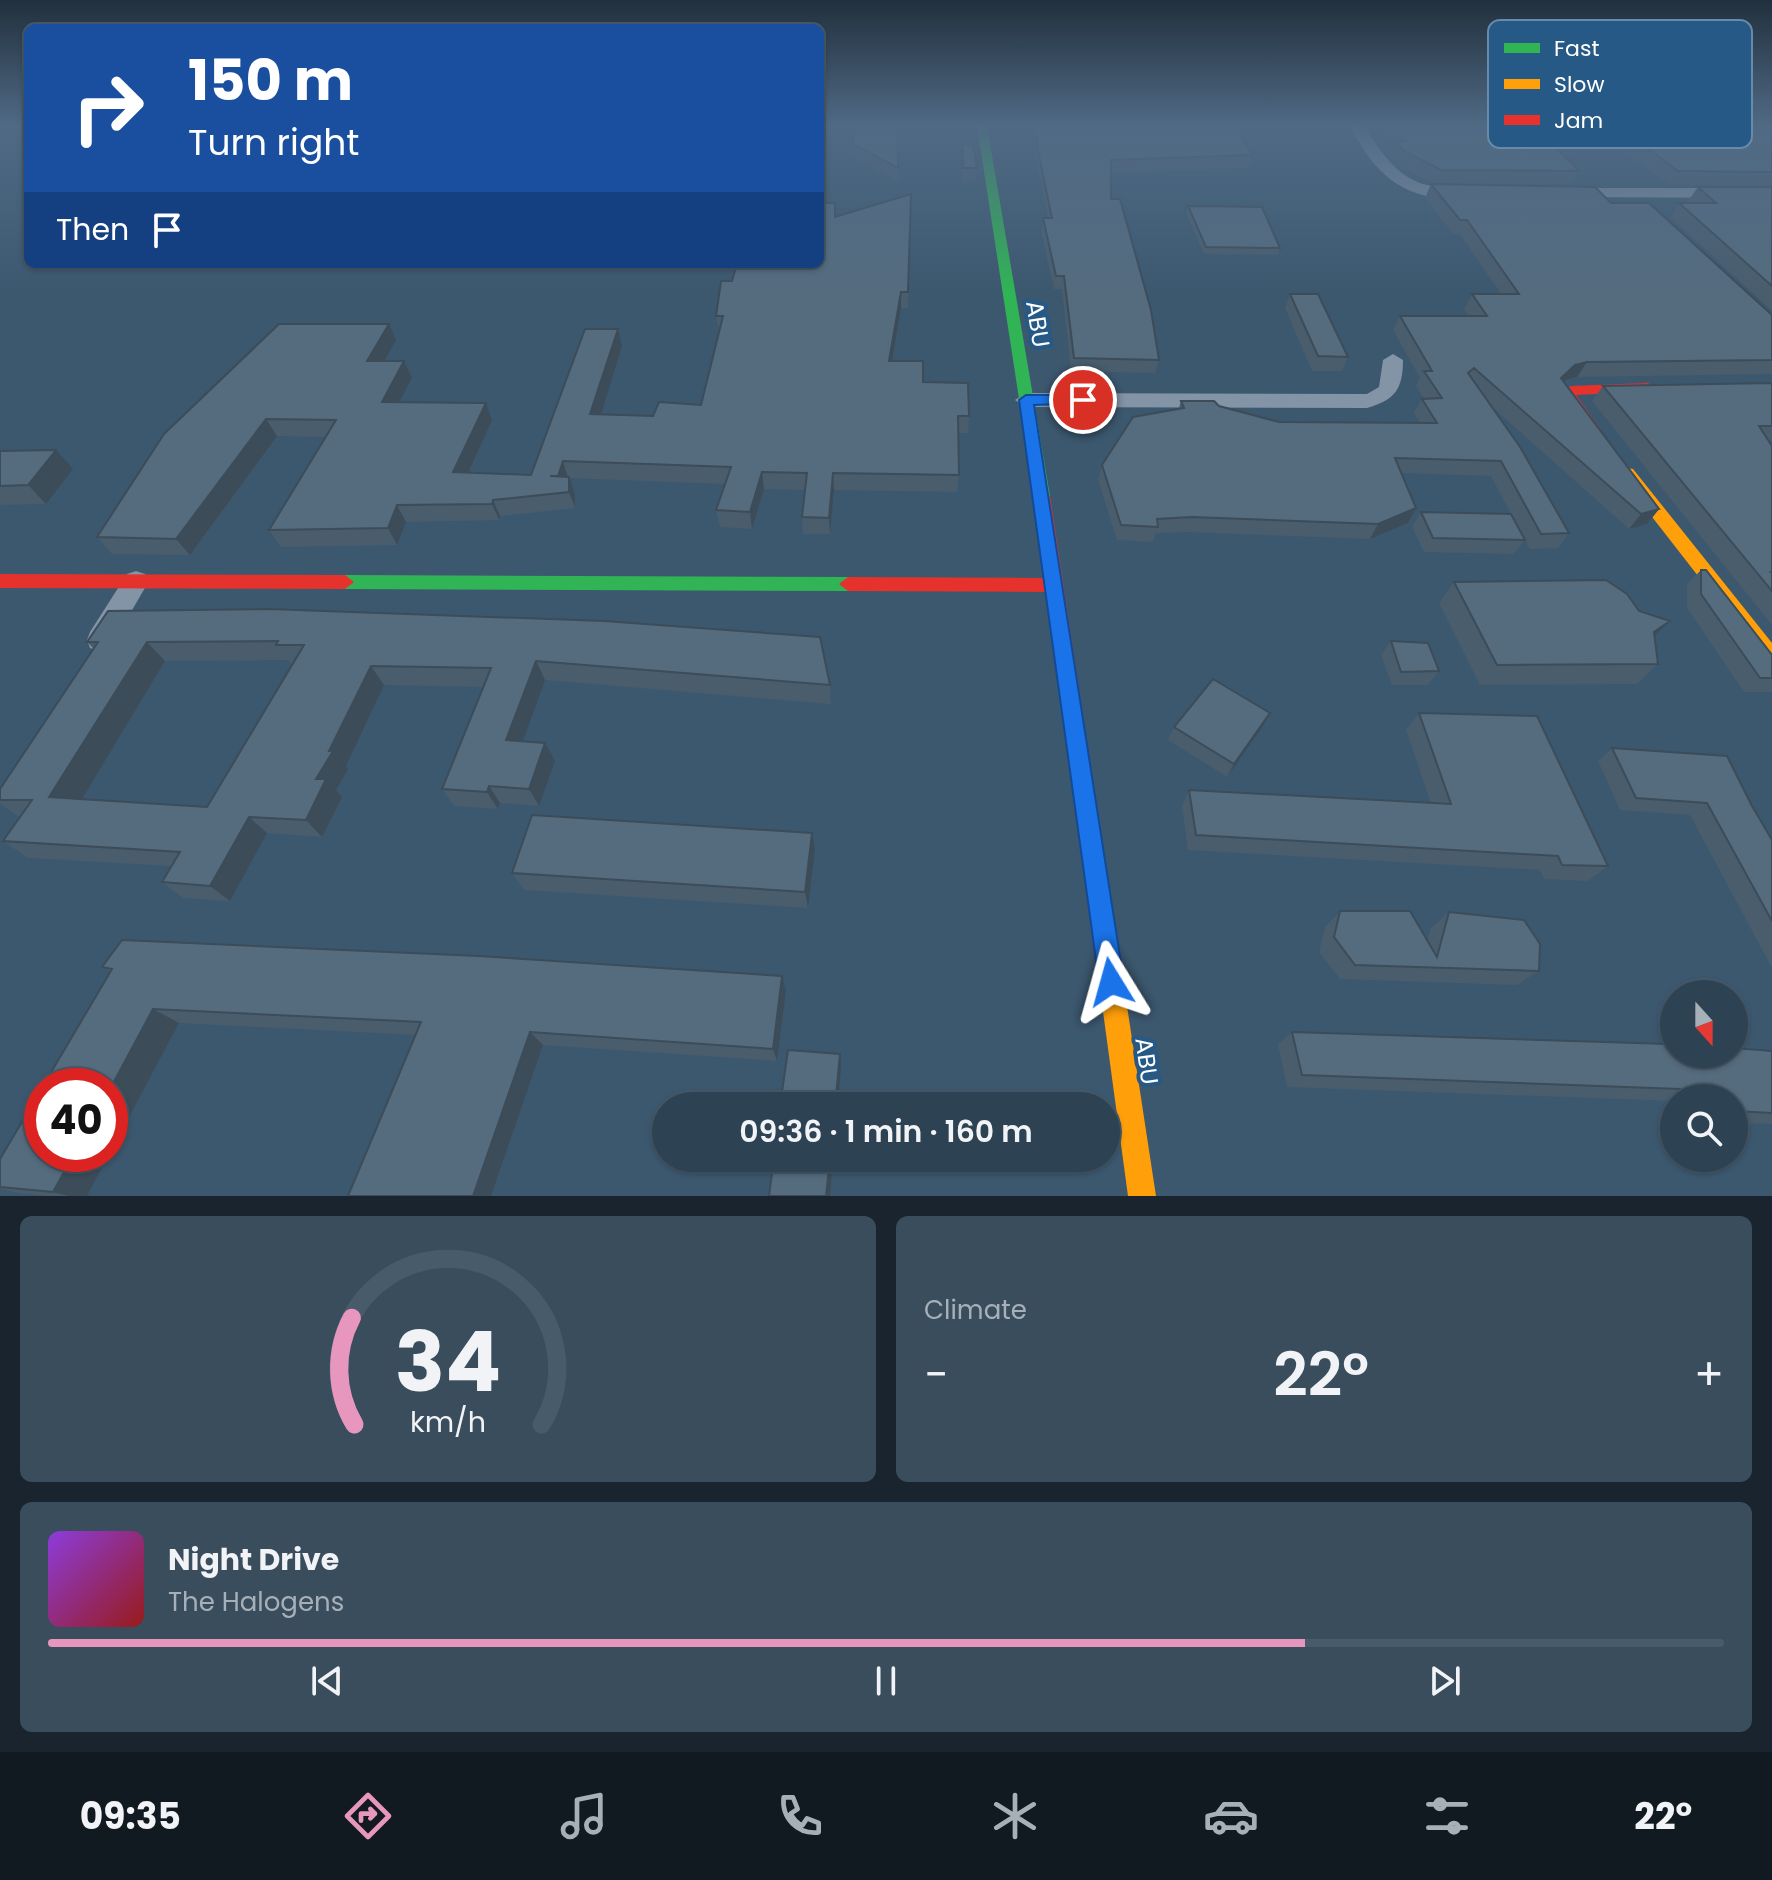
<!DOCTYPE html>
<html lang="en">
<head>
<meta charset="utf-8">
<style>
  body { margin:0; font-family:Poppins,sans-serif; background:#394d5d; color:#f1f3f6; height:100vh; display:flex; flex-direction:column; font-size:30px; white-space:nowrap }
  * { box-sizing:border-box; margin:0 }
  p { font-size:26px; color:#a7b0b8 }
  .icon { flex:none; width:44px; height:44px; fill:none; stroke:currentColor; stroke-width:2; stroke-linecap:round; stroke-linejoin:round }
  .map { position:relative; height:1196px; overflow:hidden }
  .panel { display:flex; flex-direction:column; gap:20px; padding:20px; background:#19242e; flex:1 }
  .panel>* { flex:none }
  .top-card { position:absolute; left:24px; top:24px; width:800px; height:244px; border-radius:12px; box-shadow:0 2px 6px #0004,0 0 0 2px #485b6a; background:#1a4fa0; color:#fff; overflow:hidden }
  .needle { width:52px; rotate:159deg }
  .tools { position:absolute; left:1660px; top:980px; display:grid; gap:16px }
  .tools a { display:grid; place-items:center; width:88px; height:88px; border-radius:50%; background:#2d4253; box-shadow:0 2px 6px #0004,0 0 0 2px #485b6a; font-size:40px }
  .speed { position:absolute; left:24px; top:1068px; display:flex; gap:16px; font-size:40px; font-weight:700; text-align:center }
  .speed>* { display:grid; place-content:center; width:104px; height:104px; border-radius:50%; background:#2d4253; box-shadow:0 2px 6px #0004,0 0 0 2px #485b6a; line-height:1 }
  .speed .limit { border:12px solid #d22; background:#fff; color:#111 }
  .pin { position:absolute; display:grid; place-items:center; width:68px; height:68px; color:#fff; margin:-34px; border:4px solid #fff; border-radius:50%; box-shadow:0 2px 8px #0007 }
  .me { position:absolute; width:88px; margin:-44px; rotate:352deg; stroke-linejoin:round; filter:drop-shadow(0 0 6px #0008) }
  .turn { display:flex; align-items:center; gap:28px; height:168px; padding:0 32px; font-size:36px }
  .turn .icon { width:104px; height:104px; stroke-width:2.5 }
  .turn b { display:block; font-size:56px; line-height:68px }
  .then { display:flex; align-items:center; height:76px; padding:0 32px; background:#0003; gap:16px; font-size:30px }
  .big { font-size:60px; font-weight:600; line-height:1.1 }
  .panel .card { flex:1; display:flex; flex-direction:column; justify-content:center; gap:12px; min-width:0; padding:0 28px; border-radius:12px; background:#394d5d }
  .panel .dial { align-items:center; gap:0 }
  .dial svg { height:208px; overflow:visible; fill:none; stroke:#485b6a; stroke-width:7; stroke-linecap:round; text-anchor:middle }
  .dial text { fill:#f1f3f6; stroke:none }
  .song { display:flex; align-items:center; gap:24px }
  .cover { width:96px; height:96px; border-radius:12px; background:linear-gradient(135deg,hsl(270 70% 55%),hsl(0 70% 35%)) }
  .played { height:8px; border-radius:4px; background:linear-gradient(90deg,#e797bd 75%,#485b6a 75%) }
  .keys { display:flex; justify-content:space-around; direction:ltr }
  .heat { display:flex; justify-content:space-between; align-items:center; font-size:44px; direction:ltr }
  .panel .tiles { flex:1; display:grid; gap:20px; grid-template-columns:1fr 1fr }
  .card:last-child { grid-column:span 2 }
  .trip { position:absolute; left:652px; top:1092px; width:468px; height:80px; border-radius:40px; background:#2d4253; box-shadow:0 2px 6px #0004,0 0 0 2px #485b6a; font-weight:600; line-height:80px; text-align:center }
  .dock { display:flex; height:128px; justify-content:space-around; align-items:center; background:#121a21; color:#a7b0b8 }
  .dock .icon { width:56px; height:56px }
  .dock .active { color:#e797bd }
  .dock b { font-size:36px; color:#f1f3f6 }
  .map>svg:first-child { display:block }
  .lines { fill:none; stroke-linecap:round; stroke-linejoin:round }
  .street { fill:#8294a5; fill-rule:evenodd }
  .fast { fill:#30b455; fill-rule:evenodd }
  .slow { fill:#ff9f0a; fill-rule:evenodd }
  .jam { fill:#e5322d; fill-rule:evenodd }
  .wall { fill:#495d6d; fill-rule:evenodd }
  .shaded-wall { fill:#3c4c59 }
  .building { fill:#556c7f; stroke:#3c4c59; stroke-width:2; fill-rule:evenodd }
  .route { fill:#1a73e8; stroke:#114b97; stroke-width:2 }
  .labels { text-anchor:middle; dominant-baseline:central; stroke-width:8; stroke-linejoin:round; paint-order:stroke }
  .street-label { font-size:24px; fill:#fff; stroke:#265985 }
  .key { fill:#265985; stroke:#678baa; stroke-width:2 }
  .key-label { font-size:22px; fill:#fff }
</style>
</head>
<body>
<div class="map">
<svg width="1772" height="1196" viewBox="0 0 1772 1196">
  <rect width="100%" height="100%" fill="#3c586f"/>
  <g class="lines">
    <path class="street" d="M 1350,126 L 1364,126 C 1384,156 1401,185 1441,187 C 1452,188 1463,186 1471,193 C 1464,200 1453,198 1442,198 C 1395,195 1370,165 1350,126 Z
      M 1566,188 L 1772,188 L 1772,198 L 1560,197 L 1558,193 Z
      M 1393,354 L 1403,360 C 1403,389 1395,400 1367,408 L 1026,407 L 1015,400 L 1026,393 L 1367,394 L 1379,387 L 1383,360 Z
      M 136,571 L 145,574 L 149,581 L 110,648 L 100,651 L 90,648 L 87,640 L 90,632 L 127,574 Z"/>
    <path class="fast" d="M 977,126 L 987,126 L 1050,496 L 1042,502 L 1034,496 Z
      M 345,575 L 848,577 L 857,584 L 848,591 L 345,589 L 336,582 Z"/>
    <path class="slow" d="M 1627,468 L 1633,469 L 1772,643 L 1772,665 L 1765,662 L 1621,477 L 1619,473 L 1621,469 Z
      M 1092,839 L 1100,842 L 1103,849 L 1156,1196 L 1128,1196 L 1081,849 L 1084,842 Z"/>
    <path class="jam" d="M 1648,383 L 1655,388 L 1653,391 L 1576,395 L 1601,430 L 1593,435 L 1588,434 L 1561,395 L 1566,388 L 1571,386 Z
      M 1042,490 L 1050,496 L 1103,849 L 1100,856 L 1092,859 L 1084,856 L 1081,849 L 1047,592 L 848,591 L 839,584 L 848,577 L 1045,578 L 1034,496 Z
      M 0,574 L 345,575 L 354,582 L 345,589 L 0,588 Z"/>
  </g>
  <path class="wall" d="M 897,126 L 898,181 L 853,156 L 853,144 Z
    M 1034,126 L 1235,126 L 1252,155 L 1248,168 L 1111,173 L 1111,199 L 1159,360 L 1155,373 L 1071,371 L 1062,289 L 1054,289 L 1041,231 L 1043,218 L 1048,218 L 1037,164 Z
    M 1378,126 L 1772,126 L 1772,186 L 1669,185 L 1625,151 L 1559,150 L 1579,171 L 1571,184 L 1434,184 L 1398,165 L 1390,154 L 1394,146 Z
    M 962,144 L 977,168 L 976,181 L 962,181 Z
    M 1431,184 L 1611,203 L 1772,315 L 1772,374 L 1577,377 L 1565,380 L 1563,381 L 1659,509 L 1647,524 L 1629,529 L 1491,406 L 1569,533 L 1558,548 L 1530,549 L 1525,540 L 1514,554 L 1424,552 L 1412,527 L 1421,512 L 1511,514 L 1491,476 L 1402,473 L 1416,508 L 1408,523 L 1370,539 L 1187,532 L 1156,533 L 1153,542 L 1117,540 L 1098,480 L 1102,465 L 1179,408 L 1181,401 L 1219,406 L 1279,422 L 1420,423 L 1414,413 L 1422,399 L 1424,399 L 1416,386 L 1420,378 L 1393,330 L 1400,316 L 1469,316 L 1464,309 L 1472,294 L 1501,294 L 1460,234 L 1454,235 L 1425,198 Z
    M 1698,187 L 1772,187 L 1772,311 L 1670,217 L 1679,203 L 1690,203 L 1688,201 Z
    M 911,194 L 908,308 L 901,308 L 892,361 L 969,416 L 968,433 L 958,433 L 959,475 L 957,492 L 834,490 L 830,534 L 803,534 L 802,517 L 805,490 L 764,489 L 752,529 L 720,527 L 716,510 L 725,484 L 569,478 L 575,494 L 575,508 L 500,516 L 499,520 L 406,522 L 397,545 L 281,547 L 269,530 L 326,437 L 277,436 L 190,555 L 112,554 L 97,537 L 279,324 L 396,340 L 384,361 L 404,361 L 412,378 L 399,402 L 486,403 L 492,420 L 469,472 L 531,475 L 618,329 L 622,346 L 601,414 L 653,416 L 701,405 L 719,331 L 716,316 L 732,281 L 820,264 L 835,203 L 836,217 Z
    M 1188,206 L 1280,248 L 1278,255 L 1204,254 L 1186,213 Z
    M 1290,294 L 1348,357 L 1342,371 L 1312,371 L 1285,308 Z
    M 1772,383 L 1772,441 L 1769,441 L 1772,446 L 1772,625 L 1592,401 L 1603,386 Z
    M 0,451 L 73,469 L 46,504 L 0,505 Z
    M 1701,570 L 1772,655 L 1772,692 L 1744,692 L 1687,608 L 1687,584 Z
    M 1454,582 L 1639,611 L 1670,621 L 1654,636 L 1658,664 L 1637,684 L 1480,685 L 1439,603 Z
    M 108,611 L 830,685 L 831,704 L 545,680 L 523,741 L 555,761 L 539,806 L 500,803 L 498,809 L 454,806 L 442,789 L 484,687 L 384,685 L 346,766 L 348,769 L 336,790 L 342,797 L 322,837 L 267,833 L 230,901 L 183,898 L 162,882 L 172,866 L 28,858 L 3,841 L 20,816 L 18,816 L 0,804 L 0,789 L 94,649 L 87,642 ZM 288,660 L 292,664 L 207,807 L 82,799 L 165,661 Z
    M 1391,641 L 1439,671 L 1428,685 L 1392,685 L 1381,655 Z
    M 1270,713 L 1263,726 L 1227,777 L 1168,740 L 1174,727 Z
    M 1419,713 L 1608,866 L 1588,881 L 1544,879 L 1540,870 L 1188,850 L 1182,806 L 1189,790 L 1431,803 L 1406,730 Z
    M 1612,748 L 1752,806 L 1772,840 L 1772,968 L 1690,815 L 1620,810 L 1598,761 Z
    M 812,833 L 815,850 L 808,908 L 524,890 L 512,873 Z
    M 1340,911 L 1427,941 L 1431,928 L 1449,912 L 1539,971 L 1517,985 L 1340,979 L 1319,952 L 1325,927 Z
    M 102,967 L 782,976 L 786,991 L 777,1061 L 543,1045 L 491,1196 L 348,1196 L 416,1035 L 179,1023 L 110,1153 L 111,972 Z
    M 1292,1032 L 1772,1051 L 1772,1124 L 1734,1123 L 1734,1098 L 1674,1098 L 1674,1101 L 1287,1087 L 1278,1044 Z
    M 0,1159 L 87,1196 L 45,1196 L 19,1193 L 0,1189 Z"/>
  <path class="shaded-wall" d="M 822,154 L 823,169 L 820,189 L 820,168 Z
    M 901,292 L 901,308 L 889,378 L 889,361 Z
    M 389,324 L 396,340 L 375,378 L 367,361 Z
    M 618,329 L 622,346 L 596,431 L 590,414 Z
    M 404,361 L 412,378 L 390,419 L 382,402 Z
    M 1587,362 L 1577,377 L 1565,380 L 1551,393 L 1561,378 L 1575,365 Z
    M 486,403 L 492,420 L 461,489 L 453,472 Z
    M 266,419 L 277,436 L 190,555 L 176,539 Z
    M 56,450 L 73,469 L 46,504 L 28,485 Z
    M 563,461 L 568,478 L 564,493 L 558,476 Z
    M 762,472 L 764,489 L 752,529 L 750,512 Z
    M 833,473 L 834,490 L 830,534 L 829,518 Z
    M 569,477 L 575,494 L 575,508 L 569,492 Z
    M 493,500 L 500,516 L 499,520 L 492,504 Z
    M 397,505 L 406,522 L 397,545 L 388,528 Z
    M 1416,508 L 1408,523 L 1370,539 L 1378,524 Z
    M 1659,509 L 1647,524 L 1629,529 L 1641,514 Z
    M 1670,621 L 1649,641 L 1654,632 Z
    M 147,642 L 165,661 L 73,814 L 49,797 Z
    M 536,661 L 545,680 L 517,758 L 506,740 Z
    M 371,666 L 384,685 L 346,766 L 348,769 L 336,790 L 342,797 L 322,837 L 306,820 L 316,779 Z
    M 1270,713 L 1263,726 L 1227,777 L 1234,764 Z
    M 545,743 L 555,761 L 539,806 L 529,789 Z
    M 489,786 L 500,803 L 498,809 L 487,792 Z
    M 249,817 L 267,833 L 230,901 L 210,886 Z
    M 812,833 L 815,850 L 808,908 L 805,892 Z
    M 782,976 L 786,991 L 777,1061 L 773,1049 Z
    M 153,1009 L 179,1023 L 110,1153 L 110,1089 Z
    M 530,1032 L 543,1045 L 491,1196 L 473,1196 Z
    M 840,1054 L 841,1067 L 838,1106 L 835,1106 Z
    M 74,1154 L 109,1154 L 87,1196 L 69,1196 L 53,1192 Z
    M 830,1158 L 833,1158 L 830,1196 L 826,1196 Z"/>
  <path class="building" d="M 855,126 L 897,126 L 898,168 L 853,144 Z
    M 1036,126 L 1235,126 L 1252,155 L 1111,160 L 1111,199 L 1120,199 L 1151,310 L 1159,360 L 1074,358 L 1064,276 L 1056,276 L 1043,218 L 1052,218 L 1038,151 Z
    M 1393,126 L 1772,126 L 1772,172 L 1678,171 L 1633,137 L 1545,137 L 1579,171 L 1441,170 L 1404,151 L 1396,141 L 1405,141 Z
    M 962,144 L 973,144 L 977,168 L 963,168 Z
    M 1431,184 L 1595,187 L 1611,203 L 1649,203 L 1772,315 L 1772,360 L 1587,362 L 1575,365 L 1561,378 L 1659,509 L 1641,514 L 1474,368 L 1468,373 L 1520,447 L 1569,533 L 1541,534 L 1501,461 L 1395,458 L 1416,508 L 1378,524 L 1192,517 L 1157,519 L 1158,527 L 1121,525 L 1102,465 L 1133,417 L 1184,408 L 1181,401 L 1214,401 L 1219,406 L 1279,422 L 1437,423 L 1422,399 L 1442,398 L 1424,371 L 1432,371 L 1400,316 L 1487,316 L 1472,294 L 1519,294 L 1467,220 L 1460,220 Z
    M 1698,187 L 1772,187 L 1772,286 L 1679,203 L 1716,203 Z
    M 911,194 L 908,292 L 901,292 L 889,361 L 923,361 L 923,382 L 968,383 L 969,416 L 958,416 L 959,475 L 833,473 L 829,518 L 802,517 L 807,473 L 762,472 L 750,512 L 716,510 L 731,467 L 563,461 L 558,476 L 550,476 L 569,477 L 569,492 L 493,500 L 492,504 L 397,505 L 388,528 L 269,530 L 336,420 L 266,419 L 176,539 L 97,537 L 164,434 L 279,324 L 389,324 L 367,361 L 404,361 L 382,402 L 486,403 L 453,472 L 531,475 L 585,329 L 618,329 L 590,414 L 653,416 L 659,402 L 701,405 L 723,316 L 716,316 L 721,281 L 732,281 L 736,267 L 741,267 L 741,264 L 820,264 L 820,203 L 835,203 L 835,217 Z
    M 1188,206 L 1262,207 L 1280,248 L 1206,247 Z
    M 1290,294 L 1318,294 L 1348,357 L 1318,356 Z
    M 1772,383 L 1772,426 L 1759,426 L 1772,446 L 1772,572 L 1771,572 L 1772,573 L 1772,591 L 1603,386 Z
    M 56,450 L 28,485 L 0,486 L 0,451 Z
    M 1421,512 L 1511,514 L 1525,540 L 1433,538 Z
    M 1701,570 L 1706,570 L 1772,655 L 1772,678 L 1760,678 L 1701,594 Z
    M 1606,580 L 1627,594 L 1639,611 L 1670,621 L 1654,632 L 1658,664 L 1497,665 L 1454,582 Z
    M 269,609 L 604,621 L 820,637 L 830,685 L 536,661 L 506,740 L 545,743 L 529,789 L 489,786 L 487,792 L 442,789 L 491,668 L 371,666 L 329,751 L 333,751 L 316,779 L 326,779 L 306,820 L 249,817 L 210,886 L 162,882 L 180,852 L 3,841 L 32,800 L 0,800 L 0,789 L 98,642 L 87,642 L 108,611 ZM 278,641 L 276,645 L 304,645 L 207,807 L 49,797 L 147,642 Z
    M 1391,641 L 1428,643 L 1439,671 L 1401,672 Z
    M 1213,679 L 1270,713 L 1234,764 L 1174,727 Z
    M 1419,713 L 1537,716 L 1608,866 L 1562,865 L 1558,856 L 1196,835 L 1189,790 L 1451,804 Z
    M 1612,748 L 1727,756 L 1752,806 L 1772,840 L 1772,921 L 1707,803 L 1636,798 Z
    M 532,815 L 812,833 L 805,892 L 512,873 Z
    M 1340,911 L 1410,911 L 1437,957 L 1449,912 L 1524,920 L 1540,944 L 1539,971 L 1355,965 L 1334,937 Z
    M 122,940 L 478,956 L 782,976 L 773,1049 L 530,1032 L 473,1196 L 348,1196 L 421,1022 L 153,1009 L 110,1089 L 110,1086 L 43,1086 L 112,969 L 102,967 Z
    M 1292,1032 L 1668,1044 L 1674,1045 L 1674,1054 L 1734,1054 L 1734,1048 L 1772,1051 L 1772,1113 L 1734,1111 L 1734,1098 L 1711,1098 L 1707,1090 L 1302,1075 Z
    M 788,1050 L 840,1054 L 835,1106 L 780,1106 Z
    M 42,1088 L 42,1154 L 74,1154 L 53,1192 L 0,1187 L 0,1159 Z
    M 774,1158 L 830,1158 L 826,1196 L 769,1196 Z"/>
  <linearGradient id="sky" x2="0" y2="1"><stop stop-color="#21303d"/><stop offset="0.43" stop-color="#506a85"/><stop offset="1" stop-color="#506a85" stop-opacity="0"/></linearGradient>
  <rect width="1772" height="293" fill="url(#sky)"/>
  <path class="route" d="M 1083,395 L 1089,397 L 1089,403 L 1034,405 L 1124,982 L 1120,991 L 1111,994 L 1103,991 L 1099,982 L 1019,400 L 1026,395 Z"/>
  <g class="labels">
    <g class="street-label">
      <text transform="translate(1038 324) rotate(81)">ABU</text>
      <text transform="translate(1147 1061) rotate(82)">ABU</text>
    </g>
  </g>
  <rect x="1488" y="20" width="264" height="128" rx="12" class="key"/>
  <rect x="1504" y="43" width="36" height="10" fill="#30b455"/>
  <rect x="1504" y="79" width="36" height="10" fill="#ff9f0a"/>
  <rect x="1504" y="115" width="36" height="10" fill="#e5322d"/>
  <g class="key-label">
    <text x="1554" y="56">Fast</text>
    <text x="1554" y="92">Slow</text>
    <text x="1554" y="128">Jam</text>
  </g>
</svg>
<div class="tools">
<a><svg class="needle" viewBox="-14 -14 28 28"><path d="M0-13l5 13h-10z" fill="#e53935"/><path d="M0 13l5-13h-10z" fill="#a7b0b8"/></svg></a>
<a><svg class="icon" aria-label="search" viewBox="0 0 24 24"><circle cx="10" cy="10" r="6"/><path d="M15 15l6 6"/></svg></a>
</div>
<div class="speed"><div class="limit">40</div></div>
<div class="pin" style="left:1083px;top:400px;background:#d93025"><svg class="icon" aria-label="arrive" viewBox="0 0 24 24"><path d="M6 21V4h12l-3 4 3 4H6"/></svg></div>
<svg class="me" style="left:1111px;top:982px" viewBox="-20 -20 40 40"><path d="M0-17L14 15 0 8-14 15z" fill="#1a73e8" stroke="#fff" stroke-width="4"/></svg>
<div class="trip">09:36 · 1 min · 160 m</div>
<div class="top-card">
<div class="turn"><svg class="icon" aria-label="right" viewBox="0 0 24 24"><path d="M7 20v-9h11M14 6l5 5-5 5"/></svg><div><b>150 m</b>Turn right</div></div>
<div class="then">Then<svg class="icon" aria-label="arrive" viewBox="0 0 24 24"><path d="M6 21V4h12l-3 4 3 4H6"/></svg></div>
</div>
</div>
<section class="panel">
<div class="tiles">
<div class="card dial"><svg viewBox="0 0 100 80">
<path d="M14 69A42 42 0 1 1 86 69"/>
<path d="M14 69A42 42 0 0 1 13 28" stroke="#e797bd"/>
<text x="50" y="56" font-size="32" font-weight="700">34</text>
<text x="50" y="72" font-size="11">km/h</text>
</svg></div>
<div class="card"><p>Climate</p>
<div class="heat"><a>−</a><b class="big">22°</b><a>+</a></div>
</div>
<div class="card">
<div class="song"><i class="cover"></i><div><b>Night Drive</b><p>The Halogens</p></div></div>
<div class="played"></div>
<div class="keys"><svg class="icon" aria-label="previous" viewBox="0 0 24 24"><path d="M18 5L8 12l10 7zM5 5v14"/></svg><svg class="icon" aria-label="pause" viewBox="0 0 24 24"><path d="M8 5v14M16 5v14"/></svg><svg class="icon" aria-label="next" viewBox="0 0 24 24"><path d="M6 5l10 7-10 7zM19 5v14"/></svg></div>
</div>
</div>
</section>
<nav class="dock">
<b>09:35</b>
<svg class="icon active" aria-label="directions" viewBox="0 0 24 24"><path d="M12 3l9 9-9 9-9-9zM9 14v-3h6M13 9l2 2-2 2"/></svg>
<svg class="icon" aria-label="music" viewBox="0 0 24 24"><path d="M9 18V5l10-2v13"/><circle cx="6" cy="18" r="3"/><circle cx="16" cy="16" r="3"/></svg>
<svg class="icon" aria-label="phone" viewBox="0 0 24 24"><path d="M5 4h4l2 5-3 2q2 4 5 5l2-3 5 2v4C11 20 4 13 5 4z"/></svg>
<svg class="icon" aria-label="climate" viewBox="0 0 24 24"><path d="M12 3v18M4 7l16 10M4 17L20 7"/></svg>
<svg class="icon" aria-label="car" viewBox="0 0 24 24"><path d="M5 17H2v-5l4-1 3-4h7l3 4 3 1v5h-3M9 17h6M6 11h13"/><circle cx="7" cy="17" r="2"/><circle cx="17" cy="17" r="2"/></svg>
<svg class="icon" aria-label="filters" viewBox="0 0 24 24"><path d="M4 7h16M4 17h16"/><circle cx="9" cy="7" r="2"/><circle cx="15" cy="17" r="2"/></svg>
<b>22°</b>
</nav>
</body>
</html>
